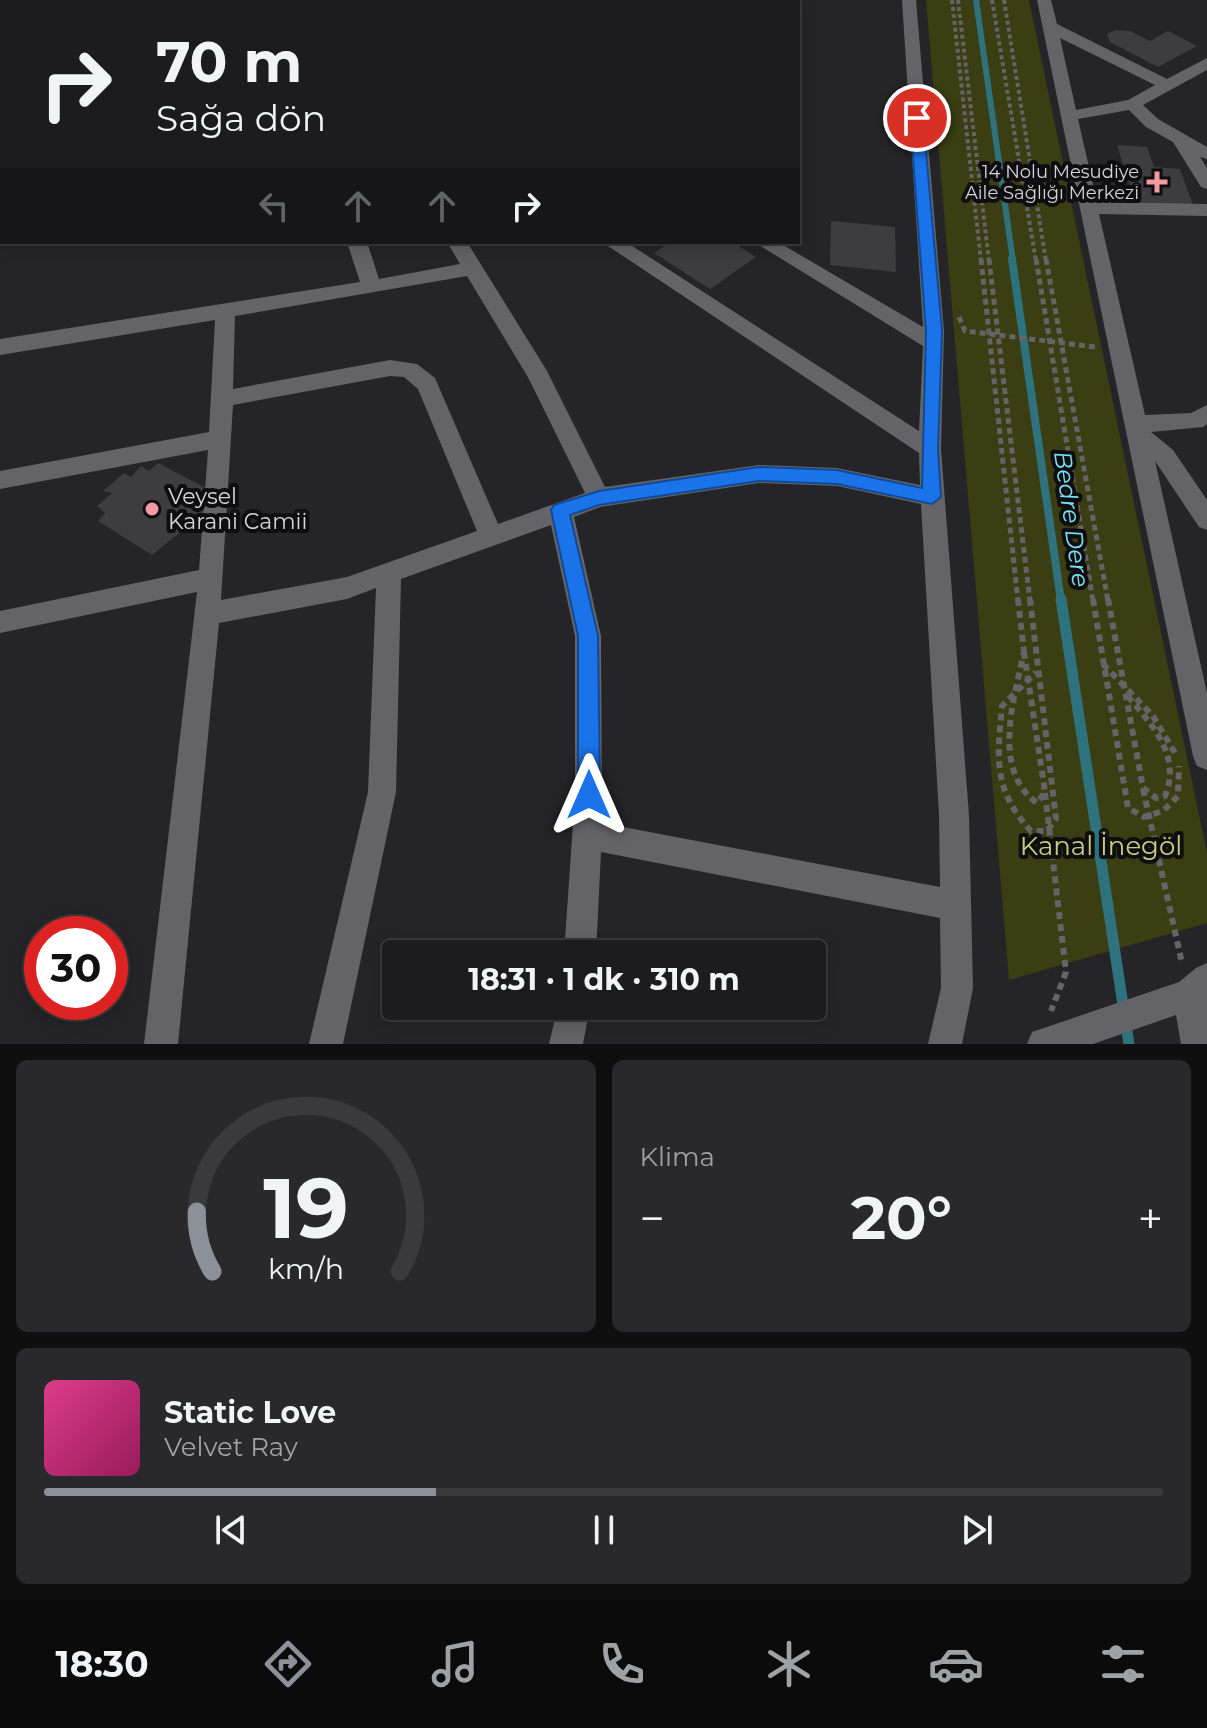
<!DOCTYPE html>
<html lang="tr">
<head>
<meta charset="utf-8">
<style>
  body { margin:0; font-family:Montserrat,sans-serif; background:#29292b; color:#f1f3f6; height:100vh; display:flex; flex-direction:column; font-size:30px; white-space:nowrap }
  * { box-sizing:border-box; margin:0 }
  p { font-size:26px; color:#a0a1a4 }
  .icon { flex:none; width:44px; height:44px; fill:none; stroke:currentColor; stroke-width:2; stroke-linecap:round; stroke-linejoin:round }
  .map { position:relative; height:1044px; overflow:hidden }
  .details { display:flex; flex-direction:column; gap:16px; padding:16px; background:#0f0f10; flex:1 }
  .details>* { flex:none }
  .banner { position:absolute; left:0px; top:0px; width:800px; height:244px; box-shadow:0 4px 20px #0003,0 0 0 2px #3a3a3c; background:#1c1c1e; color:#f1f3f6; overflow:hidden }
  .speed { position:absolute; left:24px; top:916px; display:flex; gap:16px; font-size:40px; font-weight:700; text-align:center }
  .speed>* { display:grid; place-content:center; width:104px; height:104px; border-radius:50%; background:#1c1c1e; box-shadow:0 4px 20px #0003,0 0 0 2px #3a3a3c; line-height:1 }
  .speed .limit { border:12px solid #d22; background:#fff; color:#111 }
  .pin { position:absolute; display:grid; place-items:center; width:68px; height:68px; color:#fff; margin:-34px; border:4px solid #fff; border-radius:50%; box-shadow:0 2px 8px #0007 }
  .me { position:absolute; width:88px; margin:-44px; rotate:0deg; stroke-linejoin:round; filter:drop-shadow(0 0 6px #0008) }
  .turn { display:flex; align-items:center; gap:28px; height:168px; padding:0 24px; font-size:36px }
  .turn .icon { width:104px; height:104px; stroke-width:2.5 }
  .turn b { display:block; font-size:56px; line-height:68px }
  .lanes { display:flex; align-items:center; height:76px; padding:0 24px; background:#0003; justify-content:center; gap:40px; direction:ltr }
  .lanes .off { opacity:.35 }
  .big { font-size:60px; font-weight:700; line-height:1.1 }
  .details .widget { flex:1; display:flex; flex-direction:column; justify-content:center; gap:12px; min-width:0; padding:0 28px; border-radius:12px; background:#29292b }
  .details .dial { align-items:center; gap:0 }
  .dial svg { height:208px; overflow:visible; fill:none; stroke:#3a3a3c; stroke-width:7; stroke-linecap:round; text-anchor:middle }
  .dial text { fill:#f1f3f6; stroke:none }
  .song { display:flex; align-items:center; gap:24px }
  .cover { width:96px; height:96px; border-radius:12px; background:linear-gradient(135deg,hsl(330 70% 55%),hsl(330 70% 35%)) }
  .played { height:8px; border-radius:4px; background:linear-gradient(90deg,#8c9099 35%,#3a3a3c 35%) }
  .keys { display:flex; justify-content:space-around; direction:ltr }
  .heat { display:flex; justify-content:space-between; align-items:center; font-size:44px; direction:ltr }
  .details .tiles { flex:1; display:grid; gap:16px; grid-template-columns:1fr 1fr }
  .widget:last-child { grid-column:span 2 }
  .trip { position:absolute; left:382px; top:940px; width:444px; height:80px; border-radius:8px; background:#1c1c1e; box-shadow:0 4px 20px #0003,0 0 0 2px #3a3a3c; font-weight:700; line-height:80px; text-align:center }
  .tab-bar { display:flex; height:128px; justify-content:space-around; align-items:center; background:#0b0b0c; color:#a0a1a4 }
  .tab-bar .icon { width:56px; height:56px }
  .tab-bar .active { color:#8c9099 }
  .tab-bar b { font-size:36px; color:#f1f3f6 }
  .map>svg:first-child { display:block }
  .green { fill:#3b3d12 }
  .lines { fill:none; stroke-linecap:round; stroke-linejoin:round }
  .stream-far2 { stroke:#2d727d; stroke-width:6 }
  .stream-far1 { stroke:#2d727d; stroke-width:8 }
  .stream { stroke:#2d727d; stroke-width:11 }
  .building { fill:#3d3c3f }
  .path-far2 { stroke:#646467; stroke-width:4; stroke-dasharray:4 3; stroke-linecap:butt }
  .path-far1 { stroke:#646467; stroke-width:5; stroke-dasharray:6 4; stroke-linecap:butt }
  .path { stroke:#646467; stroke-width:6; stroke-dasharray:7 5; stroke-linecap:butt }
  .street { fill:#646367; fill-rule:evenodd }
  .secondary { fill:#646367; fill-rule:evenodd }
  .route { fill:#1a73e8; stroke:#114b97; stroke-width:2 }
  .poi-dot { fill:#f49aa3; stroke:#0e0e10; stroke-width:3 }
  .labels { text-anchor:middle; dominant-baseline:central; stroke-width:8; stroke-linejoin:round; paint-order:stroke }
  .far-poi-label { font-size:18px; fill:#d5d5d7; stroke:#0e0e10; text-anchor:end }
  .poi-label { font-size:22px; fill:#d5d5d7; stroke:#0e0e10; text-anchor:start }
  .water-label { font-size:24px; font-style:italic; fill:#78e1f2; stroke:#0e0e10 }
  .near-park-label { font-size:26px; fill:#c9cd80; stroke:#0e0e10 }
</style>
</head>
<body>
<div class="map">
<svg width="1207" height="1044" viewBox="0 0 1207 1044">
  <rect width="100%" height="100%" fill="#252528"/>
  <path class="green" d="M 926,0 L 1029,0 L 1207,853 L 1207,923 L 1009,980 Z"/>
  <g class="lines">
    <path class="stream-far2" d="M 976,0 L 1013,261"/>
    <path class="stream-far1" d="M 1012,259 L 1061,601"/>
    <path class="stream" d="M 1061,599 L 1129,1044"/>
  </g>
  <path class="building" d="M 1116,30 L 1130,31 L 1150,41 L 1168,31 L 1197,46 L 1158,67 L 1110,42 L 1107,34 Z
    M 1117,145 L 1147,147 L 1154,167 L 1180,169 L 1194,208 L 1138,204 L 1133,196 Z
    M 831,221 L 895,227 L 896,272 L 830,265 Z
    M 670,242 L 732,242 L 756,257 L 710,289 L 654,253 Z
    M 158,463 L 206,488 L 203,514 L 152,555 L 98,521 L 105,513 L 97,506 L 112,493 L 103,491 L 124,473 L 131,477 L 141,466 L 149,471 Z"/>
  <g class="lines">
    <path class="path-far2" d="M 952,0 L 981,261
      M 958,0 L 989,261
      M 992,0 L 1036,261
      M 1004,0 L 1046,261"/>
    <path class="path-far1" d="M 981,259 L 1018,601
      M 989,259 L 1030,601
      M 1036,259 L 1093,601
      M 1046,259 L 1108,601
      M 959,317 L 965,331 L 1095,347"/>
    <path class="path" d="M 1018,599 L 1024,652
      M 1030,599 L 1056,819 L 1047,831 L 1031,831 C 993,790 997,759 1002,706 L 1036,672
      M 1093,599 L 1128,808 L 1144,817 L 1163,811 L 1178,796 L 1179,766
      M 1108,599 L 1143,788 L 1156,798 L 1165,796 C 1182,755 1151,724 1126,694
      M 1024,652 L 1045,792 L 1037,803 C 991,770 1014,699 1024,652 Z
      M 1103,664 L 1153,716 L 1175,753
      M 1143,789 L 1182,963
      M 1045,793 L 1066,972 L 1051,1011"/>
    <path class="street" d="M 705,0 L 719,0 L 719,2 L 705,2 Z
      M 902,0 L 916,0 L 944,331 L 941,449 L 969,815 L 973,988 L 962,1044 L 928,1044 L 941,988 L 940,918 L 601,852 L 596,954 L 564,954 L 575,795 L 575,636 L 551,525 L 401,579 L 396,792 L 343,1044 L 309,1044 L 368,792 L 376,588 L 347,599 L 219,623 L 178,1044 L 144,1044 L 197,592 L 0,633 L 0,611 L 199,570 L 208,450 L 0,489 L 0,471 L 209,432 L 215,320 L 0,355 L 0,339 L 360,282 L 347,242 L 367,242 L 379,279 L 460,264 L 447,242 L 467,242 L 547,371 L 605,487 L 759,465 L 837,468 L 920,485 L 919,453 L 602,242 L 626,242 L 919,431 L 923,346 L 754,242 L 778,242 L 923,327 ZM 467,276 L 529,379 L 585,493 L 498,524 L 435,378 L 417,364 L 390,360 L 233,389 L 235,316 ZM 390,376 L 404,377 L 418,389 L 477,531 L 347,577 L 221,600 L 233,405 ZM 759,483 L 837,486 L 921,504 L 939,815 L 940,887 L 602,823 L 601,636 L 574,517 L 600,507 Z
      M 1037,0 L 1051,0 L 1057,24 L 1167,79 L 1207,58 L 1207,70 L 1143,105 L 1158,119 L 1207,147 L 1207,159 L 1200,157 L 1207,168 L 1207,189 L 1201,187 L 1173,142 L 1146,127 L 1129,110 L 1078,119 L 1097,202 L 1207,204 L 1207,216 L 1099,214 L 1145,415 L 1191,413 L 1207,405 L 1207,424 L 1203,427 L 1151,432 L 1173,450 L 1207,500 L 1207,530 L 1199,527 L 1155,461 L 1207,693 L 1207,770 L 1197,766 L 1193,756 ZM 1060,38 L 1155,85 L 1128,100 L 1076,110 Z
      M 558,1006 L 590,1006 L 583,1044 L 549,1044 Z"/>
    <path class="secondary" d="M 1207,963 L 1207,1044 L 1181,1044 L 1176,1015 L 1093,1044 L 1027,1044 L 1032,1032 L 1179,982 L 1196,968 Z"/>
  </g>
  <path class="route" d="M 917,114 L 923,118 L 942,331 L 938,449 L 941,497 L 932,504 L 837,484 L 759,481 L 599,505 L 570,515 L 598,636 L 600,795 L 597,802 L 589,805 L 581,802 L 578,795 L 578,636 L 551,510 L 554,505 L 599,491 L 759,467 L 837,470 L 922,488 L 926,331 L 910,118 Z"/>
  <g class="poi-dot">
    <path d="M1153 170h8v8h8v8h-8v8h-8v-8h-8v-8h8z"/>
    <circle cx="152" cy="509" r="8"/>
  </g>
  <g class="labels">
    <g class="far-poi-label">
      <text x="1139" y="172">14 Nolu Mesudiye<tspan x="1139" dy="21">Aile Sağlığı Merkezi</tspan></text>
    </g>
    <g class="poi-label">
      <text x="168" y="496">Veysel<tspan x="168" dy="25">Karani Camii</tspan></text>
    </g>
    <g class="water-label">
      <text transform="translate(1072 519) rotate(82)">Bedre Dere</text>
    </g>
    <g class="near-park-label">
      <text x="1101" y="846">Kanal İnegöl</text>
    </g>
  </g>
</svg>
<div class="speed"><div class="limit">30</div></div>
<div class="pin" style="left:917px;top:118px;background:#d93025"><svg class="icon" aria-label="arrive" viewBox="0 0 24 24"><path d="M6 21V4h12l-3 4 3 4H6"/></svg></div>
<svg class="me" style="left:589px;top:795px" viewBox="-20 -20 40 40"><path d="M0-17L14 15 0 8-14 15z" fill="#1a73e8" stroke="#fff" stroke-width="4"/></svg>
<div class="trip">18:31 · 1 dk · 310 m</div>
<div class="banner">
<div class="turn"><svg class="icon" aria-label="right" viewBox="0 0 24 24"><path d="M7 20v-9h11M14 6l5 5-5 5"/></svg><div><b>70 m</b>Sağa dön</div></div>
<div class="lanes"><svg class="icon off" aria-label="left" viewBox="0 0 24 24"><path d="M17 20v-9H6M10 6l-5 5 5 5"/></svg><svg class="icon off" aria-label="ahead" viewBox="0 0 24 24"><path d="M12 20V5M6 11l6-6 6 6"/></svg><svg class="icon off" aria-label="ahead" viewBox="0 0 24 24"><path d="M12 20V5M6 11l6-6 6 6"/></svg><svg class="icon" aria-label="right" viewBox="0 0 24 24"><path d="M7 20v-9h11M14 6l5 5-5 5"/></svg></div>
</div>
</div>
<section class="details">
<div class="tiles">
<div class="widget dial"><svg viewBox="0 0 100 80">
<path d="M14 69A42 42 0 1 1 86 69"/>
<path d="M14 69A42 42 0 0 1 8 46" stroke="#8c9099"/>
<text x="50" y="56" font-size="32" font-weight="700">19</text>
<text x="50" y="72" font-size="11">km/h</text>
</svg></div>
<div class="widget"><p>Klima</p>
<div class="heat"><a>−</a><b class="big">20°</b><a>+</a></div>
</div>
<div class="widget">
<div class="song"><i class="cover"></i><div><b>Static Love</b><p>Velvet Ray</p></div></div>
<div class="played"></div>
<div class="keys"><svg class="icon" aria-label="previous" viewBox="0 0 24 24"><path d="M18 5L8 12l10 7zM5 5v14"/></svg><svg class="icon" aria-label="pause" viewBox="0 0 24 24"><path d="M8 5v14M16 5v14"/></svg><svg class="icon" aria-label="next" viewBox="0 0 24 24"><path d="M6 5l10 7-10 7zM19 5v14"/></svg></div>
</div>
</div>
</section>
<nav class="tab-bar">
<b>18:30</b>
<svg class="icon active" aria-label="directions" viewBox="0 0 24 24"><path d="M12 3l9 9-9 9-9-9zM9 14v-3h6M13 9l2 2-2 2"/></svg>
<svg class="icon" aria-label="music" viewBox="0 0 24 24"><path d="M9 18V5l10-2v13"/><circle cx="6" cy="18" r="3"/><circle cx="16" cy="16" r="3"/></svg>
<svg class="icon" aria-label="phone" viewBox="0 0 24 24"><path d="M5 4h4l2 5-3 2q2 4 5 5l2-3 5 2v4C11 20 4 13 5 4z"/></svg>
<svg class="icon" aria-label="climate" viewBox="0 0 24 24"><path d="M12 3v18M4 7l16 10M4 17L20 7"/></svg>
<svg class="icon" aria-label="car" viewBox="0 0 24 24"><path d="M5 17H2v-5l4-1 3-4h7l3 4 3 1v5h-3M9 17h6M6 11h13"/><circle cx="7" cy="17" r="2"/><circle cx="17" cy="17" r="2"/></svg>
<svg class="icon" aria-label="filters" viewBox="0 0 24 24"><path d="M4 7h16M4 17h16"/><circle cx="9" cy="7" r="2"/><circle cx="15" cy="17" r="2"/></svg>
</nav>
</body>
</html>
